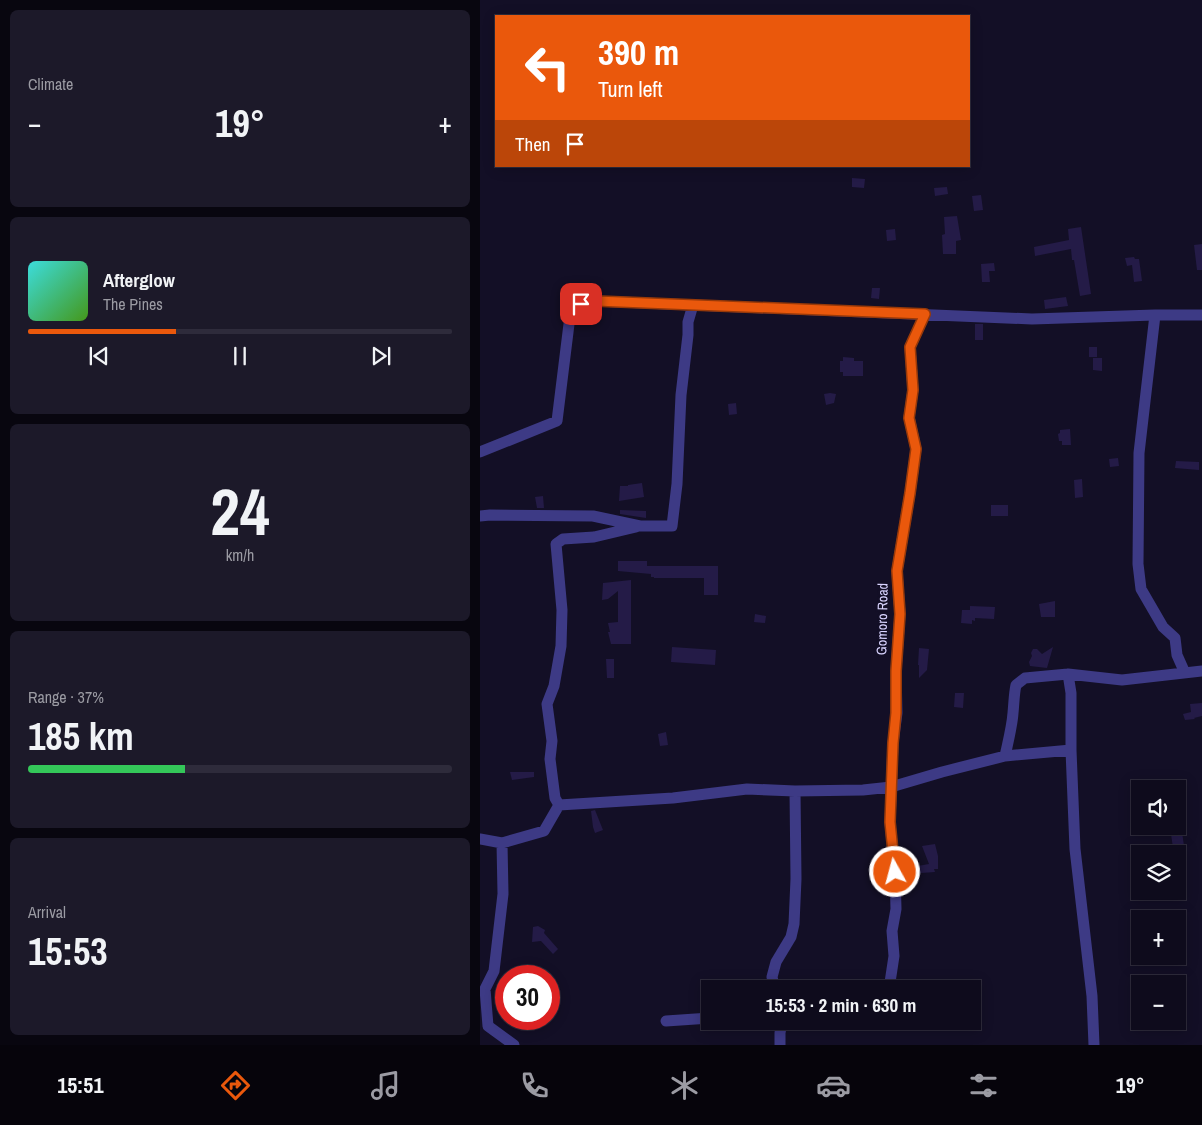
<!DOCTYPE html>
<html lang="en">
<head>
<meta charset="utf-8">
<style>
  body { margin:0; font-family:"Archivo Narrow",sans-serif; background:#1c1929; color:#f1f3f6; height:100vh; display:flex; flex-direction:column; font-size:19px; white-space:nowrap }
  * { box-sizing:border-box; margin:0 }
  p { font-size:16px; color:#9b9ba3 }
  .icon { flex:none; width:28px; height:28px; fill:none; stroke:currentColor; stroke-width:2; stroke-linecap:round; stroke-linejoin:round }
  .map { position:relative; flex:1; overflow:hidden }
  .panel { display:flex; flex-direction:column; gap:10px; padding:10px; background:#08060f; width:480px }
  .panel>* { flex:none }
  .banner { position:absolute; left:15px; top:15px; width:475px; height:152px; border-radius:0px; box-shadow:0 2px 12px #0003,0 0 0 1px #2e2b3b; background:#ea580c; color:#fff; overflow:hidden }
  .buttons { position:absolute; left:651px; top:780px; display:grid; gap:10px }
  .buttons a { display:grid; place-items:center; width:55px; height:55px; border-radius:0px; background:#0e0b1c; box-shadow:0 2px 12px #0003,0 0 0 1px #2e2b3b; font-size:25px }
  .speed { position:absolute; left:15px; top:965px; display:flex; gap:10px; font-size:25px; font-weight:700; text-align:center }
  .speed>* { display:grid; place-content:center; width:65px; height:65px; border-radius:50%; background:#0e0b1c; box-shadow:0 2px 12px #0003,0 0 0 1px #2e2b3b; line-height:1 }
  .speed .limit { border:8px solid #d22; background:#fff; color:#111 }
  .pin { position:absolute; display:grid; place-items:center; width:42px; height:42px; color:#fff; margin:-21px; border-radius:10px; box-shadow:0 2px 8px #0006 }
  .me { position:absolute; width:55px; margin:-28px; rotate:353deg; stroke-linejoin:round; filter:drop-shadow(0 0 4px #0008) }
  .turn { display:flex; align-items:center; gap:18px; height:105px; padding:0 20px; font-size:22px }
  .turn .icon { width:65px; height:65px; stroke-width:2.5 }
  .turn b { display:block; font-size:35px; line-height:42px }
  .then { display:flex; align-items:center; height:48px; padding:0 20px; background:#0003; gap:10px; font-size:19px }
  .big { font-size:38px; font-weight:800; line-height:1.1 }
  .panel .widget { flex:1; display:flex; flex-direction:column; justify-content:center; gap:8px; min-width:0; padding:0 18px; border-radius:8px; background:#1c1929 }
  .panel .dial { align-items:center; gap:0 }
  .dial b { font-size:65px; line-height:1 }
  .song { display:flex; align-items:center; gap:15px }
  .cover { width:60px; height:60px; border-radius:8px; background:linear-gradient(135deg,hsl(180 70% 55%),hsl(100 70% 35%)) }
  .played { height:5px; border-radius:2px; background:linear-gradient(90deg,#ea580c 35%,#2e2b3b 35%) }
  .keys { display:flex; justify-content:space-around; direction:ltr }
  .heat { display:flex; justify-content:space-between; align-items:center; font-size:28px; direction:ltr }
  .charge { height:8px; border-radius:4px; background:linear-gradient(90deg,#34c759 37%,#2e2b3b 0) }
  .trip { position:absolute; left:221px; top:980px; width:280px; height:50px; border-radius:0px; background:#0e0b1c; box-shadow:0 2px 12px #0003,0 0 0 1px #2e2b3b; font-weight:800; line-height:50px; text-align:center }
  .menu { display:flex; height:80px; justify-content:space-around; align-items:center; background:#06040b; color:#9b9ba3 }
  .menu .icon { width:35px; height:35px }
  .menu .on { color:#ea580c }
  .menu b { font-size:22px; color:#f1f3f6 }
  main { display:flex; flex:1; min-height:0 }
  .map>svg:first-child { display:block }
  .building { fill:#241b47 }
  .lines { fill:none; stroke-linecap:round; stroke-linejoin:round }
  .minor { stroke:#3d3a85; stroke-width:11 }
  .route-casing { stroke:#983908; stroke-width:12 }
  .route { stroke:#ea580c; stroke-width:9 }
  .labels { text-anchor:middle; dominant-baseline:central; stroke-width:5; stroke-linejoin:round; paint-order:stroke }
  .street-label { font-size:14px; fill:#d9d4ff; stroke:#130f26 }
</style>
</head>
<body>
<main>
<section class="panel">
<div class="widget"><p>Climate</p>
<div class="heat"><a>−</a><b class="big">19°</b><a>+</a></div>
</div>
<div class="widget">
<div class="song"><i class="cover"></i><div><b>Afterglow</b><p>The Pines</p></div></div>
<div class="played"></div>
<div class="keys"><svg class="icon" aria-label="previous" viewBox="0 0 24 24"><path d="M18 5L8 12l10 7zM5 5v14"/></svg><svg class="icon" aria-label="pause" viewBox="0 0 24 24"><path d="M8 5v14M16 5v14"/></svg><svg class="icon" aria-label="next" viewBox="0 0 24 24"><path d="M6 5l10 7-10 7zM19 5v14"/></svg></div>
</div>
<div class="widget dial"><b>24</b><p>km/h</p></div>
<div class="widget"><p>Range · 37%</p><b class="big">185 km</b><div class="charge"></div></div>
<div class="widget"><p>Arrival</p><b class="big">15:53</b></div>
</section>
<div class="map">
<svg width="722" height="1045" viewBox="0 0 722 1045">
  <rect width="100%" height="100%" fill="#130f26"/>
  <path class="building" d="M 372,178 L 385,179 L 384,188 L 372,187 Z
    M 467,187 L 468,194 L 455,196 L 454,188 Z
    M 501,195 L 503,210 L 494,211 L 492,196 Z
    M 477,216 L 481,240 L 476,241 L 476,254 L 463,254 L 462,235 L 465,234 L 464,217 Z
    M 601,227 L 611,294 L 600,296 L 594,260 L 592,260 L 591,249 L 555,256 L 554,247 L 589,240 L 588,229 Z
    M 415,229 L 416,240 L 407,241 L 406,230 Z
    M 722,244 L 722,270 L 717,270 L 714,245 Z
    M 654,257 L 655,259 L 659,259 L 662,281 L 654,282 L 652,265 L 647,266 L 645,258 Z
    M 514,263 L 515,271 L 509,271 L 510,282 L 502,282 L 501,264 Z
    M 392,288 L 400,288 L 399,299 L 391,298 Z
    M 586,297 L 588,306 L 565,309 L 564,300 Z
    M 495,324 L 503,324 L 503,340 L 495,340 Z
    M 609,347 L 617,347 L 617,357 L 609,357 Z
    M 363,357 L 374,358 L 374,361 L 383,361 L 383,376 L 363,376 L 363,372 L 360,372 L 360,361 L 363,361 Z
    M 613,358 L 622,358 L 622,371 L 613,370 Z
    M 350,393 L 356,394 L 354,403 L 346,405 L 344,394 Z
    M 256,403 L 257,414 L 249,415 L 248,404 Z
    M 590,429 L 591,445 L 582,445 L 582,441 L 579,441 L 578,434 L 580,433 L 580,430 Z
    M 638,458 L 639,466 L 630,467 L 629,459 Z
    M 696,461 L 719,462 L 719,470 L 695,468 Z
    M 602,479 L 603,497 L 595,498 L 594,480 Z
    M 162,483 L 164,497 L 139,501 L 140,486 L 148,486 L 148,485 Z
    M 63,496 L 64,508 L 57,508 L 55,497 Z
    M 511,505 L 528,505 L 528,516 L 511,516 Z
    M 140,510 L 166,511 L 166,518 L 140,514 Z
    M 138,561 L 167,561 L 167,566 L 238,566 L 238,595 L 224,595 L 224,578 L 174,578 L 174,577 L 171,577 L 171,574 L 138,571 Z
    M 151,580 L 152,580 L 151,580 L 151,644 L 131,644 L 128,632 L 130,632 L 128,623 L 138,622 L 138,591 L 128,599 L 122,600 L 123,583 Z
    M 575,601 L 575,617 L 561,617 L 559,604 Z
    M 490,606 L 515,607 L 514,619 L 495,618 L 495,621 L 492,620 L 492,624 L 481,623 L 482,610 L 490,610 Z
    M 275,614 L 286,616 L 285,623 L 274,622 Z
    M 192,647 L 236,650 L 235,665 L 191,662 Z
    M 573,647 L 567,668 L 550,666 L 549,662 L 552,656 L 551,653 L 553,649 L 557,649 L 562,654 Z
    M 439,648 L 449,649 L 447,670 L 439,678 L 439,665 L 438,665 Z
    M 126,659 L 134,659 L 134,678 L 127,678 Z
    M 475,693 L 484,693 L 483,708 L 474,707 Z
    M 722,703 L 722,716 L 714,718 L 715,719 L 705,720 L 703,714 L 711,712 L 710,704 Z
    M 186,732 L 188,745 L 180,746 L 178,734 Z
    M 30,772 L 54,772 L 54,777 L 32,780 Z
    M 115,810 L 123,830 L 115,833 L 113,827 L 111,811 Z
    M 702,832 L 704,846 L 693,848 L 691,834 Z
    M 455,844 L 458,856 L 458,869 L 454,869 L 455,872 L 427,874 L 426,868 L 449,864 L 442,846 Z
    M 58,926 L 65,930 L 64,933 L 78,949 L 73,954 L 61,941 L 52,942 L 53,927 Z"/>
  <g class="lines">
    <path class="minor" d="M 675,315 L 659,453 L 658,564 L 661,589 L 683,627 L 695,638 L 697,655 L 705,673
      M 0,452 L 77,421 L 90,316 L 101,304 L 116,301 L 552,319 L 675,315 L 722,315
      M 0,516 L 10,515 L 113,516 L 160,526 L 192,526 L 197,484 L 201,395 L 208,335 L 208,322 L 213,305
      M 588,674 L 591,693 L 591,750 L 595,849 L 612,996 L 614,1045
      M 525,756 L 591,750
      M 79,805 L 75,798 L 70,759 L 72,741 L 67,704 L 74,686 L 81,646 L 82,610 L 76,544 L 83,539 L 114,537 L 156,527
      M 0,839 L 22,843 L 64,831 L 79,805 L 193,798 L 267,789 L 315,791 L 383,790 L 411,787 L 462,772 L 525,756 C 528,742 532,727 533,713 C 534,703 534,694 536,685 L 545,678 L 588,674 L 642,680 L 722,671
      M 22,843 L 23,894 L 14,971 L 5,989 L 8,1026 L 34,1045
      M 295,989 L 292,977 L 296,962 L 311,937 L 314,924 L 316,879 L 315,791
      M 409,989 L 414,956 L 412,931 L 416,909 L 415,872 L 410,823 L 413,743 L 417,713 L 416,671 L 420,614 L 417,571 L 430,493 L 436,449 L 429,417 L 433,390 L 430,347 L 445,314
      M 186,1021 L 230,1018
      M 300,1045 L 300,1033 L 302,1021"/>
  </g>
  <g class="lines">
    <g class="route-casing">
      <path id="route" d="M 101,304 L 116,301 L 445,314 L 430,347 L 433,390 L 429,418 L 436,449 L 430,493 L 417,571 L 420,614 L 416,671 L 416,713 L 413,743 L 410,822 L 415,872"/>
    </g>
    <use href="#route" class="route"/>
  </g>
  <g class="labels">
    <g class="street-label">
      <text transform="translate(402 619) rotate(-89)">Gomoro Road</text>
    </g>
  </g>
</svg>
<div class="buttons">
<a><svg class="icon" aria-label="sound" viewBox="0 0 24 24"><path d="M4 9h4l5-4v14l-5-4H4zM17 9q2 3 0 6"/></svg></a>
<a><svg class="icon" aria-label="layers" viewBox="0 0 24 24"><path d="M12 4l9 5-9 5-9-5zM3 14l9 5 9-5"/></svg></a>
<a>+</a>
<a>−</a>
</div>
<div class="speed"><div class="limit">30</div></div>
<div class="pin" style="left:101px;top:304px;background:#d93025"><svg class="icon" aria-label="arrive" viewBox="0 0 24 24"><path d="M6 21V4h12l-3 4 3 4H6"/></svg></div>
<svg class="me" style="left:415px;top:872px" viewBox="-20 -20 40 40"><circle r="17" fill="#ea580c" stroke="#fff" stroke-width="3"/><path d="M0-11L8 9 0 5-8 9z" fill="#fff"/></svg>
<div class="trip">15:53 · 2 min · 630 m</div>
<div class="banner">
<div class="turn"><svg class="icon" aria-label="left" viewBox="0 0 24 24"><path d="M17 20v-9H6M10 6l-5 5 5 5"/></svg><div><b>390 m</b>Turn left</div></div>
<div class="then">Then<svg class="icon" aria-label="arrive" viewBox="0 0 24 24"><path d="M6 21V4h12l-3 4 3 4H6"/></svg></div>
</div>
</div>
</main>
<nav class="menu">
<b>15:51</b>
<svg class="icon on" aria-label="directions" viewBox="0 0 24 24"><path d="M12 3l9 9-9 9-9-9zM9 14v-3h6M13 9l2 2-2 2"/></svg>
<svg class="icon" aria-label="music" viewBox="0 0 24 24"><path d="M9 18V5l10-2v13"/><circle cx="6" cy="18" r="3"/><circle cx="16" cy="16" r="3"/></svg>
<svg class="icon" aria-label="phone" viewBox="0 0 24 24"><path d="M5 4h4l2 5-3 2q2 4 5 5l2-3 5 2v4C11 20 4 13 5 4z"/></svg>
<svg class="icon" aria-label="climate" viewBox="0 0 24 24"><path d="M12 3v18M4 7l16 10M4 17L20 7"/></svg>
<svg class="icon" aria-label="car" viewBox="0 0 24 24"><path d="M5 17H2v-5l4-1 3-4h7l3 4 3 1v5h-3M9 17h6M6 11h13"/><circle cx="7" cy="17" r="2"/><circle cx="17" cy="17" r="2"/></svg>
<svg class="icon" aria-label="filters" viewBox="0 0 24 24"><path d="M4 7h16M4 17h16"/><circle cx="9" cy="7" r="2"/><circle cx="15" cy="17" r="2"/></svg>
<b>19°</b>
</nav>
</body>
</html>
